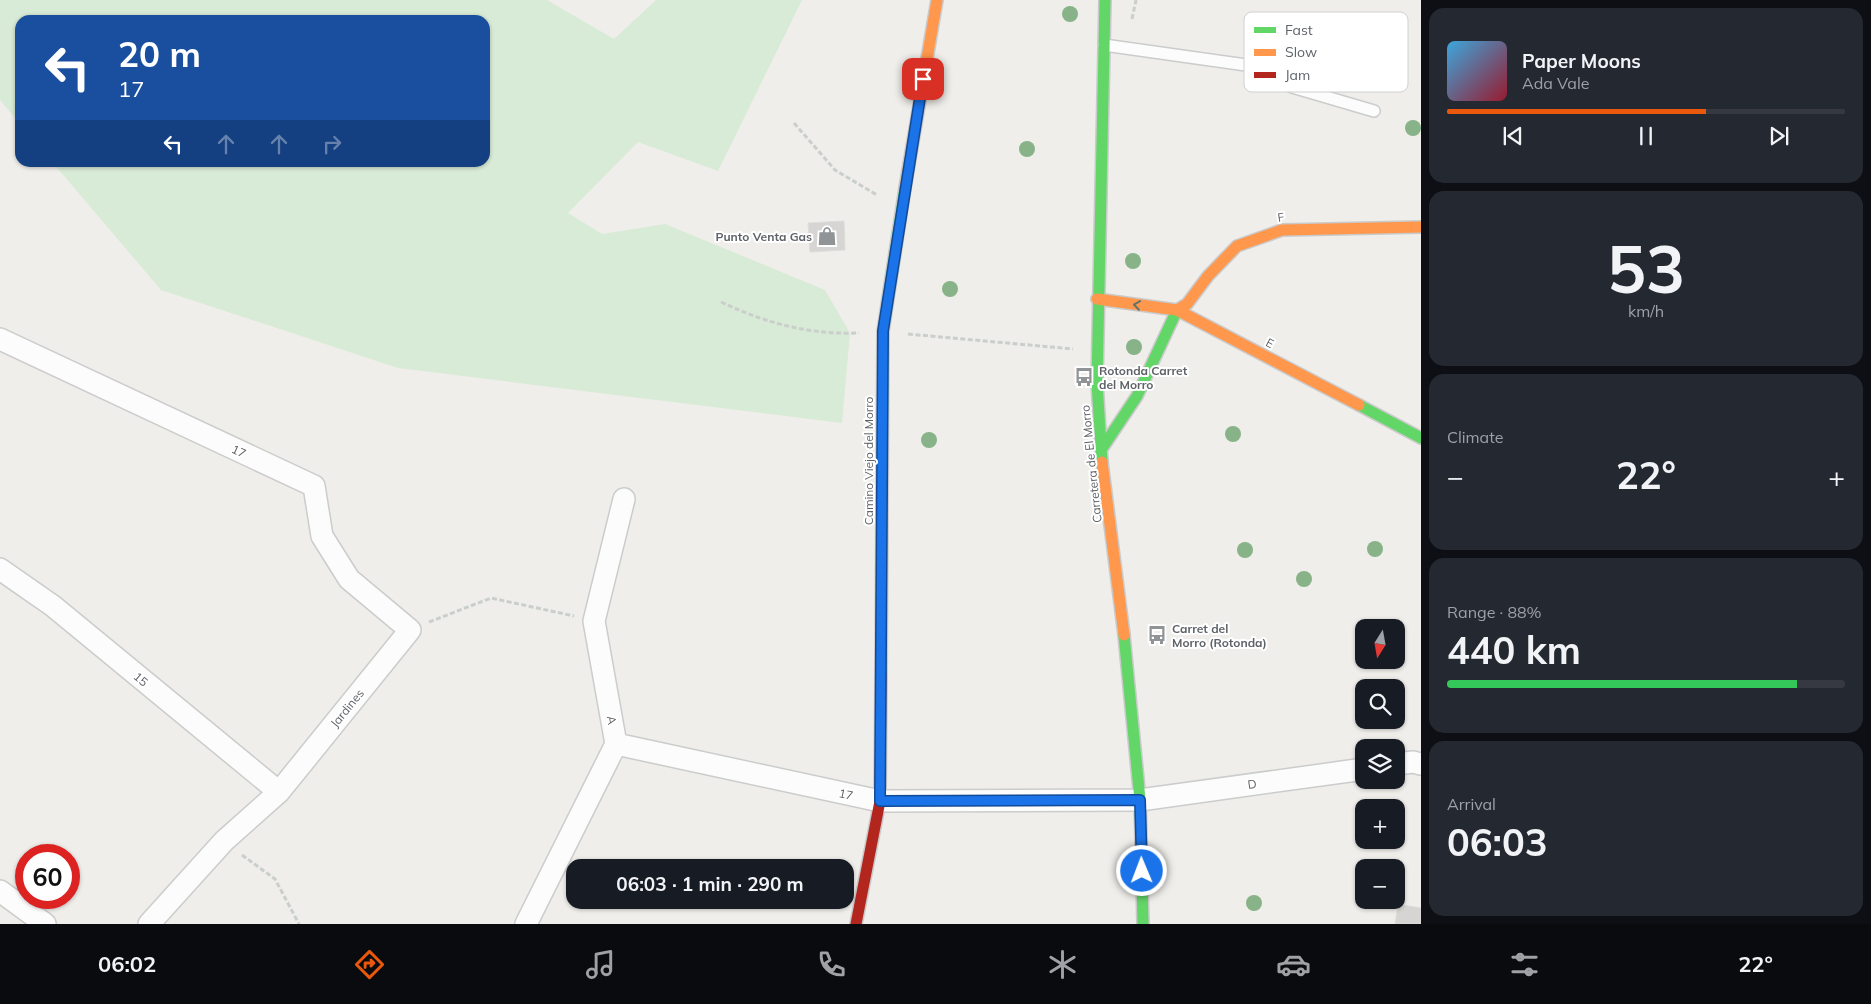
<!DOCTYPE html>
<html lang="en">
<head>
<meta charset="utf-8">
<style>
  body { margin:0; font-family:Mulish,sans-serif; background:#242831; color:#f1f3f6; height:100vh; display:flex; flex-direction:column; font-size:19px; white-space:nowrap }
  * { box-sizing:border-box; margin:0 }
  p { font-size:16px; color:#9ea1a6 }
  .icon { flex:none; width:28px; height:28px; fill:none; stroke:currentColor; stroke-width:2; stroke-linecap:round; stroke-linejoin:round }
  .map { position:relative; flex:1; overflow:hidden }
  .side { display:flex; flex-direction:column; gap:8px; padding:8px; background:#0d0f14; width:450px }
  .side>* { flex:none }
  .top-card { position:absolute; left:15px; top:15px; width:475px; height:152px; border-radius:15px; box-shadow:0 1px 4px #0004; background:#1a4fa0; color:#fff; overflow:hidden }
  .needle { width:32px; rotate:191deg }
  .buttons { position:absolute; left:1355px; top:619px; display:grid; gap:10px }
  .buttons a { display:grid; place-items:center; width:50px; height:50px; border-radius:10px; background:#171b24; box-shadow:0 1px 4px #0004; font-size:25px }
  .speed { position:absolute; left:15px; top:844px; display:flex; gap:10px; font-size:25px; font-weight:700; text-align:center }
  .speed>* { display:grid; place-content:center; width:65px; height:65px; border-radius:50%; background:#171b24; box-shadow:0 1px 4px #0004; line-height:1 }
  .speed .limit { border:8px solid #d22; background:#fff; color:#111 }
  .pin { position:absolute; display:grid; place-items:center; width:42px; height:42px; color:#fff; margin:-21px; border-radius:10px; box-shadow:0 2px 8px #0006 }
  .me { position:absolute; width:55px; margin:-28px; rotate:359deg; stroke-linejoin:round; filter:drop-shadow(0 0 4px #0008) }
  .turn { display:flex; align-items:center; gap:18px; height:105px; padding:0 20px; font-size:22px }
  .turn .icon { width:65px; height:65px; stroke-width:2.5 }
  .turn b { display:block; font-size:35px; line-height:42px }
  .lanes { display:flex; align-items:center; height:48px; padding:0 20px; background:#0003; justify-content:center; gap:25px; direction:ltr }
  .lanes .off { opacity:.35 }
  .big { font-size:38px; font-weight:700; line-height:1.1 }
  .side .card { flex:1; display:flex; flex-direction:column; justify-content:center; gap:8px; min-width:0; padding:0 18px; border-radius:15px; background:#242831 }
  .side .dial { align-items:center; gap:0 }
  .dial b { font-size:65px; line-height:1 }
  .song { display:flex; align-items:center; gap:15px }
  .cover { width:60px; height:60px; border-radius:8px; background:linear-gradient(135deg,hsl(200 70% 55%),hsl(350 70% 35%)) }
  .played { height:5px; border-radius:2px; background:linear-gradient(90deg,#ea580c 65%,#363941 65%) }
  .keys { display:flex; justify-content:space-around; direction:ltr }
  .heat { display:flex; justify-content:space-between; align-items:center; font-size:28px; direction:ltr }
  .charge { height:8px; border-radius:4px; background:linear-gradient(90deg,#34c759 88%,#363941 0) }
  .trip { position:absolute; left:566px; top:859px; width:288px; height:50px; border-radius:15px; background:#171b24; box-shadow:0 1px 4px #0004; font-weight:700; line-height:50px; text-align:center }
  .tab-bar { display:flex; height:80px; justify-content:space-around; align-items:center; background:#090b0e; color:#9ea1a6 }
  .tab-bar .icon { width:35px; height:35px }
  .tab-bar .active { color:#ea580c }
  .tab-bar b { font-size:22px; color:#f1f3f6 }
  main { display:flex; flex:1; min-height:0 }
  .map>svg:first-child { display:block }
  .green { fill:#d8ebd6 }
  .building { fill:#d6d5d3; stroke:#deddd9 }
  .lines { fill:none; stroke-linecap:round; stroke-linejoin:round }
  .lane-casing { stroke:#cbcccc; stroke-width:14 }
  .street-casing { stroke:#cbcccc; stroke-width:24 }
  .fast-casing { stroke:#cacacb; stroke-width:14 }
  .slow-casing { stroke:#cacacb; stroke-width:14 }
  .jam-casing { stroke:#cacacb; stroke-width:14 }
  .path { stroke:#cacfcc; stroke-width:3; stroke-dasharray:5 2.5; stroke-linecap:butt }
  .lane { stroke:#fdfcfc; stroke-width:11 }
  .street { stroke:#fdfcfc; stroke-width:21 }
  .fast { stroke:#63d668; stroke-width:11 }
  .slow { stroke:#ff974d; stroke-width:11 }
  .jam { stroke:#b3261e; stroke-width:11 }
  .tree { fill:#88b388 }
  .oneway { stroke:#607468 }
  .route-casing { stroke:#114b97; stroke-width:12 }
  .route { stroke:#1a73e8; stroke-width:9 }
  .labels { text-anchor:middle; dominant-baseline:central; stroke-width:4; stroke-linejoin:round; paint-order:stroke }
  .street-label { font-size:12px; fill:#5f6368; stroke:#fff }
  .poi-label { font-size:12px; font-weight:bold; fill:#5f6368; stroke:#fff; text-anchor:start }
  .key { fill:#fff; stroke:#cfd0d2; stroke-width:1 }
  .key-label { font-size:14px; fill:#5f6368 }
</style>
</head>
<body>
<main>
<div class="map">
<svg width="1421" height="924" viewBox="0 0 1421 924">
  <rect width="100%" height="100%" fill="#efeeea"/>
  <path class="green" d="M 0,0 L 547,0 L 614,39 L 656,0 L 802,0 L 718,171 L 638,142 L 568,213 L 602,234 L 665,224 L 825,290 L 850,333 L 842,423 L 398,368 L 161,290 L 53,163 L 485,162 L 485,20 L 20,20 L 20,124 L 0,100 Z"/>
  <path class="building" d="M 844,221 L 845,250 L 810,252 L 808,223 Z
    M 1398,904 L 1421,908 L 1421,924 L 1395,924 Z"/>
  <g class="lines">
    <g class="lane-casing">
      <path id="lane" d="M 1104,45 L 1246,65 L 1292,87 L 1374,111"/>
    </g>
    <g class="street-casing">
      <path id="street" d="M 0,339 L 314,486 L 322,536 L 349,579 L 410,630 L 279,792 L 224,841 L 149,924
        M 0,569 L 53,606 L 279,792
        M 616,744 L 880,801 L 1140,800 L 1364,769
        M 1396,764 L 1413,762 L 1421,764
        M 0,891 L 45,924
        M 526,924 L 616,744 L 594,621 L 624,499"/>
    </g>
    <g class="fast-casing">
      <path id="fast" d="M 1359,405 L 1421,438
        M 1101,450 L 1137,396 L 1177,310
        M 1102,462 L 1097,383 L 1105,0
        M 1124,635 L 1140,800 L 1143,924
        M 881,674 L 883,331 L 905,188"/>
    </g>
    <g class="slow-casing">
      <path id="slow" d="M 905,188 L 937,0
        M 1097,299 L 1177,310 L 1359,405
        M 1177,310 L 1187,304 L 1208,276 L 1237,246 L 1282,230 L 1421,227
        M 1102,462 L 1124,635"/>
    </g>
    <g class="jam-casing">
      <path id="jam" d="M 856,924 L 880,801 L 881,674"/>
    </g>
    <path class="path" d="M 1132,19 L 1136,0
      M 794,123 L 835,170 L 877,195
      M 721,302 C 765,323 810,335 859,333
      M 908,334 L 1073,349
      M 429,622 L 491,598 L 574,616
      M 242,855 L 275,879 L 299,924"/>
    <use href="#lane" class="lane"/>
    <use href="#street" class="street"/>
    <use href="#fast" class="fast"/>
    <use href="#slow" class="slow"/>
    <use href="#jam" class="jam"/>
  </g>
  <g class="tree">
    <circle cx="1070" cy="14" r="8"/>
    <circle cx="1413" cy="128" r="8"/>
    <circle cx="1027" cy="149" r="8"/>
    <circle cx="1133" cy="261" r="8"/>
    <circle cx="950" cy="289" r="8"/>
    <circle cx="1134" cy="347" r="8"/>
    <circle cx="1233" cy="434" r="8"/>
    <circle cx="929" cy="440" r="8"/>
    <circle cx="1375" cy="549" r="8"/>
    <circle cx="1245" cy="550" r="8"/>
    <circle cx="1304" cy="579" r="8"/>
    <circle cx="1254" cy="903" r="8"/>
  </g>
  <defs><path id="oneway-chevron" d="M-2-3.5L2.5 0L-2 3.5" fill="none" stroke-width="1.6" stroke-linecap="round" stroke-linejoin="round" transform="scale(1.25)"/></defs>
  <use class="oneway" href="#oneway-chevron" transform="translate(1137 305) rotate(-172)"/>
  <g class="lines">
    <g class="route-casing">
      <path id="route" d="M 923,79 L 883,331 L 880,801 L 1140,800 L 1142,871"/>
    </g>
    <use href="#route" class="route"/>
  </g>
  <defs>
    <g id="shop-bare" transform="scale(1.5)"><path d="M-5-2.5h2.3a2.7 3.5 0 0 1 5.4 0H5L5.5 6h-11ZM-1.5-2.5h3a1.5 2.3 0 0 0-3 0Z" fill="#919496" stroke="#fff" stroke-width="2.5" paint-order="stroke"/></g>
    <g id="bus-bare" transform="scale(1.5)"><path d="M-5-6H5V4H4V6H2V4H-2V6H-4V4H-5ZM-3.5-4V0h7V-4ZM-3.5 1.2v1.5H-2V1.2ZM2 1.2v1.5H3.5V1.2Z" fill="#919496" stroke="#fff" stroke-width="2.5" paint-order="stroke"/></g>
  </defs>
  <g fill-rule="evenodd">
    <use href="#shop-bare" x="827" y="236"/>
    <use href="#bus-bare" x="1084" y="377"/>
    <use href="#bus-bare" x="1157" y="635"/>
  </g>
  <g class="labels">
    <g class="street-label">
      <text transform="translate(1281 217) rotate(-9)">F</text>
      <text transform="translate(1270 343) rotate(28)">E</text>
      <text transform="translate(239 451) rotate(25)">17</text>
      <text transform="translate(868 461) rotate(-90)">Camino Viejo del Morro</text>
      <text transform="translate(1091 464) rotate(-96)">Carretera de El Morro</text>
      <text transform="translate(141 679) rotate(40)">15</text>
      <text transform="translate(347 708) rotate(-51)">Jardines</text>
      <text transform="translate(612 720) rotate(80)">A</text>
      <text transform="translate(1252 784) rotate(-8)">D</text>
      <text transform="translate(846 794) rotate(12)">17</text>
    </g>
    <g class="poi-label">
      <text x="812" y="236" text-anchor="end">Punto Venta Gas</text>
      <text x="1099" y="370">Rotonda Carret<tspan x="1099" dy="14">del Morro</tspan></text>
      <text x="1172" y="628">Carret del<tspan x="1172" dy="14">Morro (Rotonda)</tspan></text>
    </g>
  </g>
  <rect x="1244" y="12" width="164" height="80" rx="8" class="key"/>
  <rect x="1254" y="27" width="22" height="6" fill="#63d668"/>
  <rect x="1254" y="49" width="22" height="7" fill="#ff974d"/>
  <rect x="1254" y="72" width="22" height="6" fill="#b3261e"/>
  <g class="key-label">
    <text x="1285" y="35">Fast</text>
    <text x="1285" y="57">Slow</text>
    <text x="1285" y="80">Jam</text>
  </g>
</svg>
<div class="buttons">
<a><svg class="needle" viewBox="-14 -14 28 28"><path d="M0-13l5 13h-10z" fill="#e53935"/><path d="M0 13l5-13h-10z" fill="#9ea1a6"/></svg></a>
<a><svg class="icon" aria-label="search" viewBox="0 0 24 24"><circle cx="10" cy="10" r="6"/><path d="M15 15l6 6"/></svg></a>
<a><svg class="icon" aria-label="layers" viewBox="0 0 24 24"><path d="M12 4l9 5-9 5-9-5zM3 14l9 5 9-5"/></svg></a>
<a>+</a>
<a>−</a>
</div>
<div class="speed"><div class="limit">60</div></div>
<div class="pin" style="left:923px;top:79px;background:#d93025"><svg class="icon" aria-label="arrive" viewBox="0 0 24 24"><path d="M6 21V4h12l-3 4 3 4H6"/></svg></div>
<svg class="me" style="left:1142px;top:871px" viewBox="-20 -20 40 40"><circle r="17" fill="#1a73e8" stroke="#fff" stroke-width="3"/><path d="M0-11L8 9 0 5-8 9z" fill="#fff"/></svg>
<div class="trip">06:03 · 1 min · 290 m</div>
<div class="top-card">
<div class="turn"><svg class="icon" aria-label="left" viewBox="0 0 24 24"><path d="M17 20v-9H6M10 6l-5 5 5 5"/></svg><div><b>20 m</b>17</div></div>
<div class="lanes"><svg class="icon" aria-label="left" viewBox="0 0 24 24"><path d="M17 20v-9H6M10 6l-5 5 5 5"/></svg><svg class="icon off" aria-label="ahead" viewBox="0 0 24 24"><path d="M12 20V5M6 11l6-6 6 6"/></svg><svg class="icon off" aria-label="ahead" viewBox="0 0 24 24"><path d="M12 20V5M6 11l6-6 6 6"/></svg><svg class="icon off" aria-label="right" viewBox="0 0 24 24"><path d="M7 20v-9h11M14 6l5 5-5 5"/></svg></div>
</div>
</div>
<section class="side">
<div class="card">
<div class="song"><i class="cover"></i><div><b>Paper Moons</b><p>Ada Vale</p></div></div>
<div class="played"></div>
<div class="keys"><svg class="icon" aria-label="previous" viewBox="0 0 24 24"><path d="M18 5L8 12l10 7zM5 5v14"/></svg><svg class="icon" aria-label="pause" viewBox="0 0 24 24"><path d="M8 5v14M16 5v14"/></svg><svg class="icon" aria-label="next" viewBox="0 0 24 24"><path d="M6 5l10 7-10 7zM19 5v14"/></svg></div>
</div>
<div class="card dial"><b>53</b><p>km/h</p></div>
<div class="card"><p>Climate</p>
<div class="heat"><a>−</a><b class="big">22°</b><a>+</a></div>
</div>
<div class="card"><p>Range · 88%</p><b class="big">440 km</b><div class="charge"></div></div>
<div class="card"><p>Arrival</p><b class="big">06:03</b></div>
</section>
</main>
<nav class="tab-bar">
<b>06:02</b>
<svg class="icon active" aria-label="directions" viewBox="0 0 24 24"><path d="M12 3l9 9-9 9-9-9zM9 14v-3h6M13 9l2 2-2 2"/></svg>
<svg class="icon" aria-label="music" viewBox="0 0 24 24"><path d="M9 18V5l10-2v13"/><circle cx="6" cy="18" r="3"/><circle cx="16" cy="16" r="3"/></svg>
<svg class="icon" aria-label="phone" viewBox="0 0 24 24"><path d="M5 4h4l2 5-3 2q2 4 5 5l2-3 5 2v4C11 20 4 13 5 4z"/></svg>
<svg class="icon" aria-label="climate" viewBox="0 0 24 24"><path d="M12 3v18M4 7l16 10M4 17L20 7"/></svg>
<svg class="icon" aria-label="car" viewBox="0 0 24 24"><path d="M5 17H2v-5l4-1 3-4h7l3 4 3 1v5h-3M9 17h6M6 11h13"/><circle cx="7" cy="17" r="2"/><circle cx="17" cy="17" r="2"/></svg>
<svg class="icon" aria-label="filters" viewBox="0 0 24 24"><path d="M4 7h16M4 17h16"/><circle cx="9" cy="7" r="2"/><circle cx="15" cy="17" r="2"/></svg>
<b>22°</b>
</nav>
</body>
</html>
